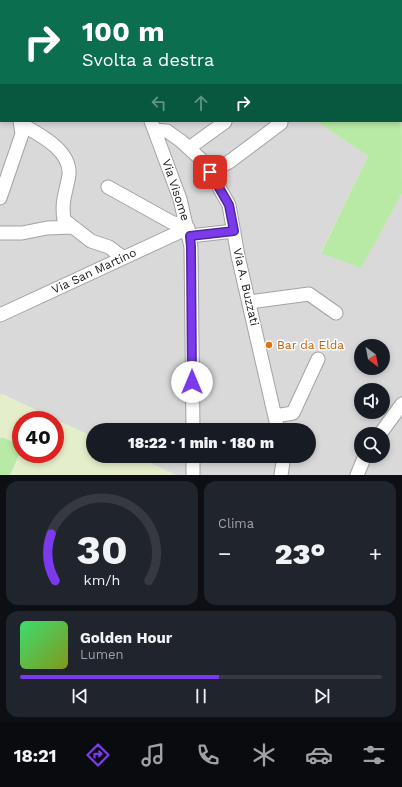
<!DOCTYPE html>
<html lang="it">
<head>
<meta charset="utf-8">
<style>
  body { margin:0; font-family:"Work Sans",sans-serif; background:#20242c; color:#f1f3f6; height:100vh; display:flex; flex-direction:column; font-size:15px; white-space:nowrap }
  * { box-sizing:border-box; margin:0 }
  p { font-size:13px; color:#9ea1a6 }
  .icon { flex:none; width:22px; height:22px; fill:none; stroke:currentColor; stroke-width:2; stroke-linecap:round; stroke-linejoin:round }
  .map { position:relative; height:475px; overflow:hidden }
  .side { display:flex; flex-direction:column; gap:6px; padding:6px; background:#0d0f14; flex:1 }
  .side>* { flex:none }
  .hud { position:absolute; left:0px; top:0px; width:402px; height:122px; box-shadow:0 2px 6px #0003; background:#0b6e4f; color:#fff; overflow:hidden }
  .needle { width:26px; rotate:148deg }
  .controls { position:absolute; left:354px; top:339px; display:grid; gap:8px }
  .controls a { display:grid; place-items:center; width:36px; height:36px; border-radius:50%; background:#171b24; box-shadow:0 2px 6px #0003; font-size:20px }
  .speed { position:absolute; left:12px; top:411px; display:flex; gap:8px; font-size:20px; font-weight:700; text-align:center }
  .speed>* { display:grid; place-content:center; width:52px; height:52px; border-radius:50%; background:#171b24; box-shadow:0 2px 6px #0003; line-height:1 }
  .speed .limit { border:6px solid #d22; background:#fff; color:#111 }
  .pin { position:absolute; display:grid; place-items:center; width:34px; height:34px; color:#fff; margin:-17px; border-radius:8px; box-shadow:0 2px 6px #0006 }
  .me { position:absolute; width:44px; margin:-22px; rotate:0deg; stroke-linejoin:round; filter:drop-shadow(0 0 3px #0008) }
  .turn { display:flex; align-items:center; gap:14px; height:84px; padding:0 16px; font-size:18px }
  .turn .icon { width:52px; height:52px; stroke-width:2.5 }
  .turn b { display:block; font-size:28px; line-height:34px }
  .lanes { display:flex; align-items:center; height:38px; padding:0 16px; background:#0003; justify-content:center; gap:20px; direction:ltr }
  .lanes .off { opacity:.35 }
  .big { font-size:30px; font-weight:800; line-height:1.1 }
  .side .card { flex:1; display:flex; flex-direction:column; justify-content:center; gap:6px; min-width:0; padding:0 14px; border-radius:12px; background:#20242c }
  .side .dial { align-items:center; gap:0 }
  .dial svg { height:104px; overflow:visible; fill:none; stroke:#363941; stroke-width:7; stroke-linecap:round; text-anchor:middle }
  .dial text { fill:#f1f3f6; stroke:none }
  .song { display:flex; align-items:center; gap:12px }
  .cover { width:48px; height:48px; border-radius:6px; background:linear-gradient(135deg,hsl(140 70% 55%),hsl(70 70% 35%)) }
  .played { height:4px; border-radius:2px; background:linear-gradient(90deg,#7c3aed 55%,#363941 55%) }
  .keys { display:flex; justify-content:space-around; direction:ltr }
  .heat { display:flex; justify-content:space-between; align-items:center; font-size:22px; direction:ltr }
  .side .tiles { flex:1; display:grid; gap:6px; grid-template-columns:1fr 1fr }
  .card:last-child { grid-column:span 2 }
  .trip { position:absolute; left:86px; top:423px; width:230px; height:40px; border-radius:20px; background:#171b24; box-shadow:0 2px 6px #0003; font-weight:800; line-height:40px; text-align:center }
  .dock { display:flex; height:64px; justify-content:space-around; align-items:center; background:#090b0e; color:#9ea1a6 }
  .dock .icon { width:28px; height:28px }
  .dock .current { color:#7c3aed }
  .dock b { font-size:18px; color:#f1f3f6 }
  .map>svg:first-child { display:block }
  .residential { fill:#dad9d9; fill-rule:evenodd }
  .farmland { fill:#e4eecb }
  .grass { fill:#b9eaa5 }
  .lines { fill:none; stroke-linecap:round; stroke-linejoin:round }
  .minor-casing { stroke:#a3a3a3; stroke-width:15 }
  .minor { stroke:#fff; stroke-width:13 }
  .route-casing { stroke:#51269a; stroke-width:10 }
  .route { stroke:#7c3aed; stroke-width:7 }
  .food-dot { fill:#e8710a; stroke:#fff; stroke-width:1.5 }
  .labels { text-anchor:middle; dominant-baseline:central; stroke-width:3; stroke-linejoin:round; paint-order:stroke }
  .street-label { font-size:12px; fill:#1c1c1c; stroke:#fff }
  .food-label { font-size:12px; fill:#c56008; stroke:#fff; text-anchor:start }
</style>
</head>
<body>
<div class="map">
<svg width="402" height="475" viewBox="0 0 402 475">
  <rect width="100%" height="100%" fill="#eeece1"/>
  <path class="residential" d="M 0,0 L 100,0 L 1,1 L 1,121 L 316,121 L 368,156 L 321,252 L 361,267 L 402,194 L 402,475 L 176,475 L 135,456 L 309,456 L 309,430 L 93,430 L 93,437 L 2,394 L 0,396 ZM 361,346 L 383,346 L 383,368 L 361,368 ZM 361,390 L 383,390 L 383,412 L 361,412 ZM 361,434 L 383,434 L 383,456 L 361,456 Z"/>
  <path class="farmland" d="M 2,394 L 93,437 L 93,456 L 135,456 L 176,475 L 10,475 L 21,450 L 21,454 L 55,454 L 55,420 L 21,420 L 21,446 L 2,437 L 0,439 L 0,396 Z"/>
  <path class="grass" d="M 401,2 L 402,194 L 361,268 L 321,253 L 368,156 L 316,121 L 401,121 Z
    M 2,437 L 21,446 L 21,450 L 10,475 L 0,475 L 0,439 Z"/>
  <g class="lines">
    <g class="minor-casing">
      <path id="minor" d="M 37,0 L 38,1
        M 85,0 L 85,1
        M 96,0 L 97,1
        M 0,69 L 1,69
        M 401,80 L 402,82
        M 151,121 L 180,199 L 191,247 L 193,430
        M 21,124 C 40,135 71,150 69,175 C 66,193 61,201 64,220 L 91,241 L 109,247 L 122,257
        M 155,130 L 167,131 L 181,141 L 206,164 L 229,205 L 238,256 L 278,430
        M 189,148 L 225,122
        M 210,172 L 229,162 L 281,123
        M 108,187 L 171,222 L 188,228
        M 0,198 L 22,134 L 20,121
        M 0,233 L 22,233 L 47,228 L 72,227
        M 190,236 L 234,231
        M 249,302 L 309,294 L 336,313
        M 0,315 L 188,228
        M 275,416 L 293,413 L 318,359
        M 380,434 L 402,404
        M 193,456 L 193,475
        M 281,475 L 284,456
        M 357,475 L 365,456"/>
    </g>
    <use href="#minor" class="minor"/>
  </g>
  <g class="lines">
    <g class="route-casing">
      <path id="route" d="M 192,382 L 191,247 L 190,236 L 234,231 L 229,205 L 210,172"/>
    </g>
    <use href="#route" class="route"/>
  </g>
  <circle class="food-dot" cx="269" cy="345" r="4"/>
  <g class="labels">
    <g class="street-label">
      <text transform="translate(176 190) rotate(72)">Via Visome</text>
      <text transform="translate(94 271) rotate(-25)">Via San Martino</text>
      <text transform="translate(246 287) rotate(77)">Via A. Buzzati</text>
    </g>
    <g class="food-label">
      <text x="277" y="345">Bar da Elda</text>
    </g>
  </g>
</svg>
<div class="controls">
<a><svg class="needle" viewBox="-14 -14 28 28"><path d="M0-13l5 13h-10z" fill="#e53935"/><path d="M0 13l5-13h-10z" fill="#9ea1a6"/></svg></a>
<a><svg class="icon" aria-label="sound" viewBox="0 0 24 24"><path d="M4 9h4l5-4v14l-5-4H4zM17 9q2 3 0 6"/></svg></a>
<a><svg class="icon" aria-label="search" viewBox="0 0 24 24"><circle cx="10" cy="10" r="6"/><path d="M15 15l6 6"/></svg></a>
</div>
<div class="speed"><div class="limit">40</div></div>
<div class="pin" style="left:210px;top:172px;background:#d93025"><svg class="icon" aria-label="arrive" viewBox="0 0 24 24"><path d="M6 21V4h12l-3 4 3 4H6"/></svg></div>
<svg class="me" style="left:192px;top:382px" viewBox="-20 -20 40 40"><circle r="19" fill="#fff"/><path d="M0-13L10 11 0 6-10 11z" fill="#7c3aed"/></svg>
<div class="trip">18:22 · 1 min · 180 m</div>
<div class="hud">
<div class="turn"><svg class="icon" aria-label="right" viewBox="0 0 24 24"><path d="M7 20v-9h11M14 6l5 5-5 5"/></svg><div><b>100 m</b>Svolta a destra</div></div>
<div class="lanes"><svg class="icon off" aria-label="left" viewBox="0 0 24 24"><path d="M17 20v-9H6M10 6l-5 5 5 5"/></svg><svg class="icon off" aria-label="ahead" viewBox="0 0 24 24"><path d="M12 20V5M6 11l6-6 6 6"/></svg><svg class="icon" aria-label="right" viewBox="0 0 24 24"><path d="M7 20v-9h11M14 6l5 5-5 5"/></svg></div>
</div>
</div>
<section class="side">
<div class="tiles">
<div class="card dial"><svg viewBox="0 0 100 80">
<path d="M14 69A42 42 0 1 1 86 69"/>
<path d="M14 69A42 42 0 0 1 11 33" stroke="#7c3aed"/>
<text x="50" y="56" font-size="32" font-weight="700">30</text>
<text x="50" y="72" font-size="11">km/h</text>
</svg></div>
<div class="card"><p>Clima</p>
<div class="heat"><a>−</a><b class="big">23°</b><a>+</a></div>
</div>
<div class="card">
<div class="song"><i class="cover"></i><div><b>Golden Hour</b><p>Lumen</p></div></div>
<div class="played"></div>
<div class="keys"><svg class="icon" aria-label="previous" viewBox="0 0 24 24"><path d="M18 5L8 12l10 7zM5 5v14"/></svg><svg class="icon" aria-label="pause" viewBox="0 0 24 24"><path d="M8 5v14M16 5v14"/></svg><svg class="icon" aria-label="next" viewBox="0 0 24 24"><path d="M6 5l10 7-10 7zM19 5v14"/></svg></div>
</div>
</div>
</section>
<nav class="dock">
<b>18:21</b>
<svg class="icon current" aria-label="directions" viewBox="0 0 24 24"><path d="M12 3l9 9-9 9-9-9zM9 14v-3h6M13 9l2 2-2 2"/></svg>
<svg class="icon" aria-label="music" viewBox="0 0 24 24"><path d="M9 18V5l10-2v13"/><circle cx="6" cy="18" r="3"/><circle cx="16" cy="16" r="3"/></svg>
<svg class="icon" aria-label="phone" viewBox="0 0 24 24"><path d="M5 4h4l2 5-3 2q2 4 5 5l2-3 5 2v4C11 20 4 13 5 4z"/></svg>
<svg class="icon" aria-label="climate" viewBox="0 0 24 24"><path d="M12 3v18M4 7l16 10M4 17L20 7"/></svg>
<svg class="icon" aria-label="car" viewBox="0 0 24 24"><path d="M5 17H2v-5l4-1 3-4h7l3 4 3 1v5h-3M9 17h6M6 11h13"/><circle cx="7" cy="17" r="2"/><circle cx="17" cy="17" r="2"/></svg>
<svg class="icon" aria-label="filters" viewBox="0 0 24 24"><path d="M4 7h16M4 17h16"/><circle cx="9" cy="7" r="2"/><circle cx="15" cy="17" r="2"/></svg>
</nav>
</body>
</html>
